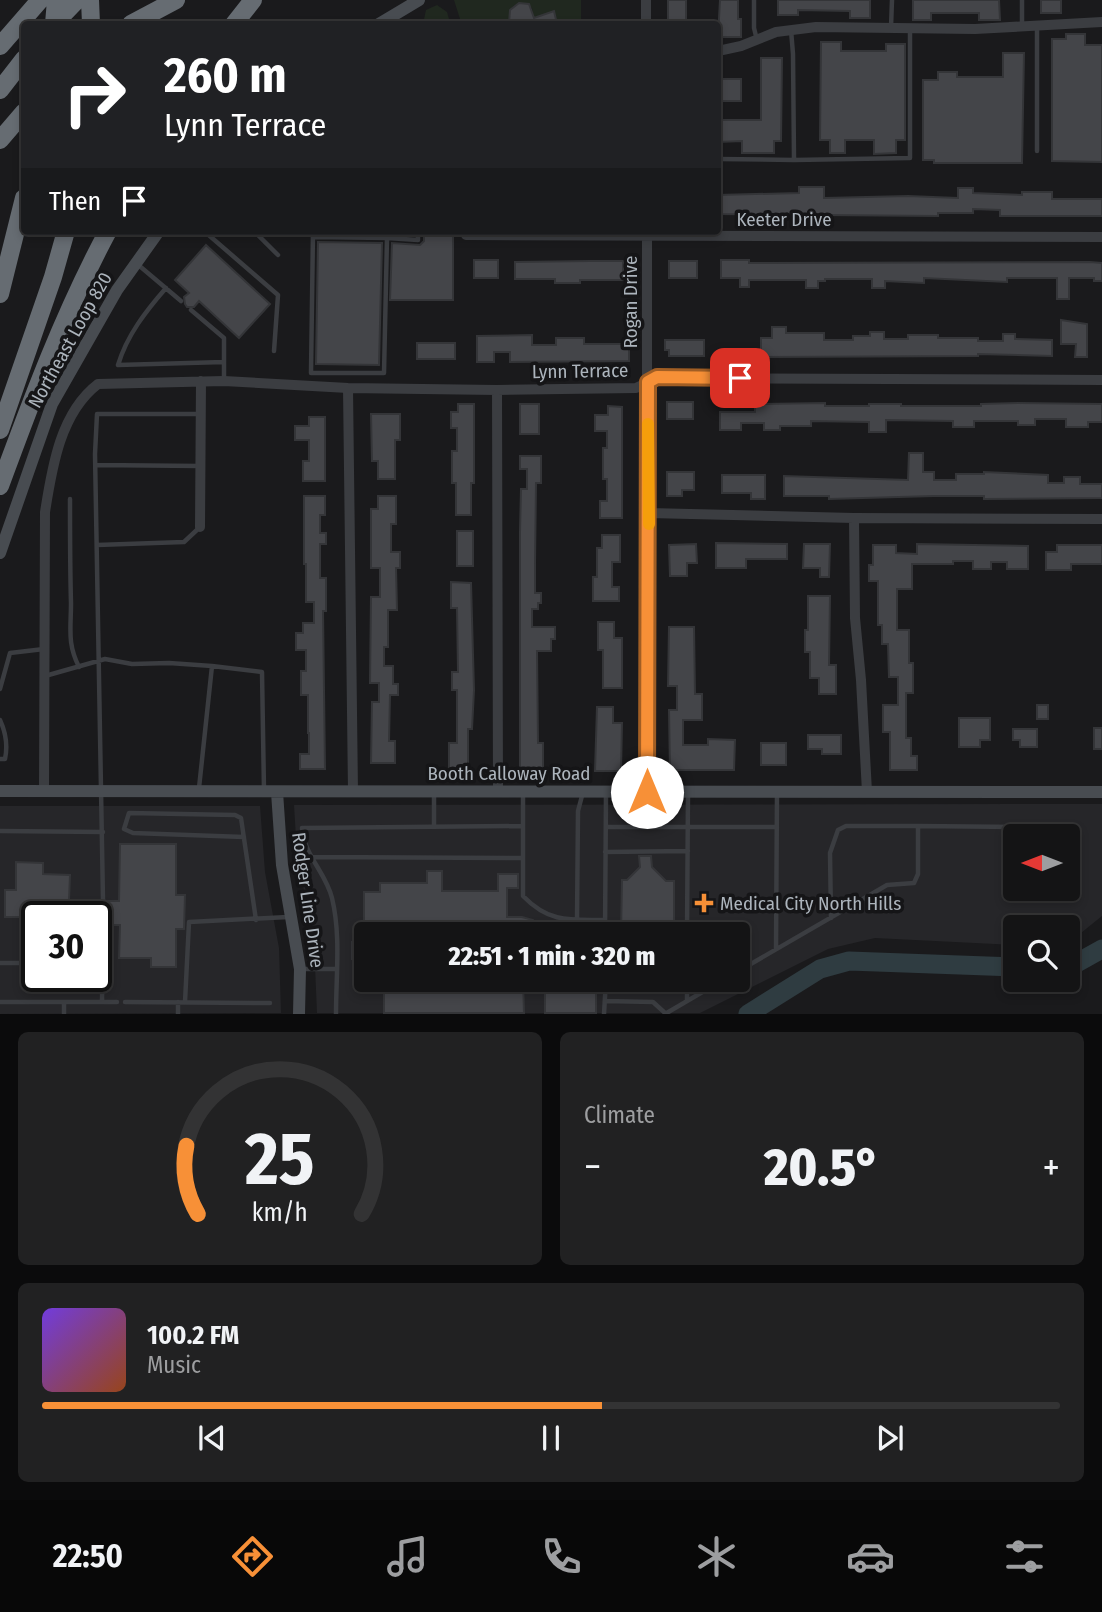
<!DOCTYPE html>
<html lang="en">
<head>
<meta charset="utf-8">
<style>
  body { margin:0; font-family:"Fira Sans Condensed",sans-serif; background:#212122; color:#f1f3f6; height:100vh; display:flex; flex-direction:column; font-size:26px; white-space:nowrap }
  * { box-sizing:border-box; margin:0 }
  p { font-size:23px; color:#9d9ea0 }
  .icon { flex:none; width:38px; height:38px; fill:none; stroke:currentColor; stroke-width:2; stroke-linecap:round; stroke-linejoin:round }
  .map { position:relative; height:1014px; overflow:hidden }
  .side { display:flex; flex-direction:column; gap:18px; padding:18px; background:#0b0b0c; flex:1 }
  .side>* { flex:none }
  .hud { position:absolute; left:21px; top:21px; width:700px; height:214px; border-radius:7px; box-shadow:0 4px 10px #0003,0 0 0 2px #333334; background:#202124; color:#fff; overflow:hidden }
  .needle { width:46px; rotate:270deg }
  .fabs { position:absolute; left:1003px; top:824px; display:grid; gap:14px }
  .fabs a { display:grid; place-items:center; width:77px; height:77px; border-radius:7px; background:#141415; box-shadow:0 4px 10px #0003,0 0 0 2px #333334; font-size:35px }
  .speed { position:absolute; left:21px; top:901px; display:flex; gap:14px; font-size:35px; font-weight:700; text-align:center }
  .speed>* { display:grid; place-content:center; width:91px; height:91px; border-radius:50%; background:#141415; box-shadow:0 4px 10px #0003,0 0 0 2px #333334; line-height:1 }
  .speed .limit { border:4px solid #111; border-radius:10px; background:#fff; color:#111 }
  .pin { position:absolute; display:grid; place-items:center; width:60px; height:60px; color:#fff; margin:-30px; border-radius:14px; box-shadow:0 4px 10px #0006 }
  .me { position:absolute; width:77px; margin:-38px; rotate:0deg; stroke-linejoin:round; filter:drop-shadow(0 0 5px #0008) }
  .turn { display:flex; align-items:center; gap:24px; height:147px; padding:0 28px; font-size:32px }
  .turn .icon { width:91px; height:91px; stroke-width:2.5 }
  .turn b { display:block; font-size:49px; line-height:60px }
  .then { display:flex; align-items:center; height:66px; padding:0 28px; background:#0003; gap:14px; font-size:26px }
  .big { font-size:52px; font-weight:800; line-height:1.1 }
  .side .tile { flex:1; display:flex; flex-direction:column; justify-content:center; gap:10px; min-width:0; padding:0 24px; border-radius:10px; background:#212122 }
  .side .dial { align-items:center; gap:0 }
  .dial svg { height:182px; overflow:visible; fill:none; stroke:#333334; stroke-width:7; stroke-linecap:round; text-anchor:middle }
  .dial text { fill:#f1f3f6; stroke:none }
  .song { display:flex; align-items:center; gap:21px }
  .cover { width:84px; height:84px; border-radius:10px; background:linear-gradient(135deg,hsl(260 70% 55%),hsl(20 70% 35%)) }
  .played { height:7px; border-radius:4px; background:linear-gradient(90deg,#f79037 55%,#333334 55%) }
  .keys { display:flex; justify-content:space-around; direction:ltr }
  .heat { display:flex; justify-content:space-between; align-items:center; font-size:38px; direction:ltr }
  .side .tiles { flex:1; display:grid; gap:18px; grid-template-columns:1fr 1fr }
  .tile:last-child { grid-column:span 2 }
  .trip { position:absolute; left:354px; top:922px; width:396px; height:70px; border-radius:7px; background:#141415; box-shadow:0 4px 10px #0003,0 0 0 2px #333334; font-weight:800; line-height:70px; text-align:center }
  .menu { display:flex; height:112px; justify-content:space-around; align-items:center; background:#080808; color:#9d9ea0 }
  .menu .icon { width:49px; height:49px }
  .menu .selected { color:#f79037 }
  .menu b { font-size:32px; color:#f1f3f6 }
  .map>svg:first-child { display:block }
  .built { fill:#262629; fill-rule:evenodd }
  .green { fill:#20281f }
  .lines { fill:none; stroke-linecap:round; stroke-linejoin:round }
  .river { stroke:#2f3c41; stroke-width:19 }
  .building { fill:#444549; stroke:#343538; stroke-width:2 }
  .lane { stroke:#3b3d41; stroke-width:4.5 }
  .street { stroke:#3b3d41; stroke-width:10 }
  .secondary { stroke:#484c51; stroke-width:12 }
  .highway { stroke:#666c72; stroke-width:18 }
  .route-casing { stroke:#a15e24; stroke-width:18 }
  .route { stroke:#f79037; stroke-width:12 }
  .slow { stroke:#f59e0b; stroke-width:12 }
  .poi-dot { fill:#f79037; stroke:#151517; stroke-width:2.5 }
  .labels { text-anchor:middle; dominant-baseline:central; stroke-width:7; stroke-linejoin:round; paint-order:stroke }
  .street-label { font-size:19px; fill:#acb4bc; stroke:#151517 }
  .poi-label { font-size:19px; fill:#acb4bc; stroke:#151517; text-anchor:start }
</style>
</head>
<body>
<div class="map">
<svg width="1102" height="1014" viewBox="0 0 1102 1014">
  <rect width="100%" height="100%" fill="#1a1a1c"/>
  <path class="built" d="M 1102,804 L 1102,916 L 1076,937 L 1068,939 L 1068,928 L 1015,928 L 1015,945 L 875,938 L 828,949 L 700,1013 L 317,1013 L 315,966 L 309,916 L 297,854 L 294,805 ZM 1015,836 L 1068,836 L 1068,889 L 1015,889 ZM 366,934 L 737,934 L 737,980 L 366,980 Z
    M 0,806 L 260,806 L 265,872 L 279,948 L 281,1013 L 0,1014 ZM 37,917 L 96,917 L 96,976 L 37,976 Z"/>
  <path class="green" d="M 454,0 L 581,0 L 581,24 L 557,24 L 554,11 L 533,18 L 532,8 L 525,3 C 512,3 510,9 509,21 L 466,24 L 461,22 Z
    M 437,5 L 447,12 L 449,19 L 443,24 L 423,24 L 426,10 Z"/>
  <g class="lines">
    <path class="river" d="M 1068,965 L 1075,964 L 1102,949
      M 748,1014 L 820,969 L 849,961 L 1015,967"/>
  </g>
  <path class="building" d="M 668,0 L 686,0 L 686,24 L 668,24 Z
    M 720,0 L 738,0 L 738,19 L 741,19 L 741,37 L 718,37 Z
    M 778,0 L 870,0 L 870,18 L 850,18 L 850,11 L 798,10 L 798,15 L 778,15 Z
    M 913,0 L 999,0 L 1000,20 L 979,20 L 979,13 L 931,13 L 931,20 L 913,20 Z
    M 1041,0 L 1061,0 L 1061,13 L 1041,13 Z
    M 519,3 L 529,4 L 534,18 L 554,11 L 557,24 L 509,24 L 510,10 Z
    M 1066,34 L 1085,34 L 1085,45 L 1102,45 L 1102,162 L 1052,161 L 1052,39 L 1066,39 Z
    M 821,42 L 841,42 L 841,51 L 886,51 L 886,44 L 905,44 L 905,140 L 896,140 L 896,153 L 874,154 L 874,140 L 845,140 L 845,153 L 830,153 L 830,140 L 820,140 Z
    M 1003,53 L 1024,53 L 1022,163 L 934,163 L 934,160 L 923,160 L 923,80 L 938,80 L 938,72 L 957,72 L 957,77 L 1003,77 Z
    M 761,58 L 782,58 L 781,141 L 774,141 L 774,153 L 742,153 L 742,141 L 718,142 L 718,120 L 761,120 Z
    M 718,79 L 741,79 L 741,101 L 718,101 Z
    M 799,187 L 824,187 L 824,198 L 908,196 L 958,198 L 958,188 L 973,188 L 973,193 L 1022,195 L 1022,192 L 1052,192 L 1052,199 L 1102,199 L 1102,216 L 1000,216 L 1000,210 L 973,209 L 973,213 L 938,213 L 938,216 L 718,214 L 718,195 L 799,193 Z
    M 424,231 L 453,231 L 453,300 L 390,300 L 392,243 L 420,245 L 424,241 Z
    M 318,242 L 382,243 L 379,365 L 316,364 Z
    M 206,245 L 270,304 L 239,338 L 199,301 L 194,307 L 187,307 L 185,304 L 184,297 L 189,293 L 175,280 Z
    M 474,260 L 498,260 L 498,278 L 474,278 Z
    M 721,260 L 749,260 L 749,263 L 1090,262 L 1102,263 L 1102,281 L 1094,281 L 1094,278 L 1069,278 L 1069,299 L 1057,299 L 1057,278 L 1007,278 L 1007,282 L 924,278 L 924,283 L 885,281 L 885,288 L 872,288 L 872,279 L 825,279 L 825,281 L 818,281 L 818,288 L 806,288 L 806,280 L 749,280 L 749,287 L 740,287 L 740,278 L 721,278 Z
    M 590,261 L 623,261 L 623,280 L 580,280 L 580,283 L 555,283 L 555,279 L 515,279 L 515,262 Z
    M 669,261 L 697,261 L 697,278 L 669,278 Z
    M 1061,320 L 1087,324 L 1087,357 L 1075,357 L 1076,344 L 1061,344 Z
    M 772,327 L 786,327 L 786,333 L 824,333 L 824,340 L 853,340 L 853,336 L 870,336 L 870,332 L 884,332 L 884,339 L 908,339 L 908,335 L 938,335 L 938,338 L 978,338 L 978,341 L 1003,341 L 1003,334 L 1015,334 L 1015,339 L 1052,340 L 1052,356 L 978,354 L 978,356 L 761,357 L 761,338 L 772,338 Z
    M 532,335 L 532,345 L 556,345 L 556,338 L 584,338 L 584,344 L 629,344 L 629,361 L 510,362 L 510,352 L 494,352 L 494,362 L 477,362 L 477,336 Z
    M 665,340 L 704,340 L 704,356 L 669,356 L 669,350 L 665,350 Z
    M 417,343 L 455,343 L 455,359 L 417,359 Z
    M 667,402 L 693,402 L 693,419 L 667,419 Z
    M 825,403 L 825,406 L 869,406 L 869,404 L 901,404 L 901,406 L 981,406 L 981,404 L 1018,403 L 1102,404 L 1102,422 L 1088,422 L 1088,427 L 1066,427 L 1066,419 L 1035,419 L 1035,425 L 1018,425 L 1018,421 L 974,421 L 974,427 L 953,427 L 953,421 L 886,420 L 886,432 L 869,432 L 869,422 L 811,421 L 811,426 L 780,426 L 780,430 L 764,430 L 764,423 L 741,423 L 741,430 L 720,430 L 720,412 L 755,412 L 755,404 Z
    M 458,404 L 474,404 L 474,483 L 471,483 L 471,515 L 456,515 L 456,483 L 452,483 L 452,451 L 457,451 L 457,428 L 451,428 L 451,412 L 458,412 Z
    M 520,404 L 539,404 L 539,434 L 520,434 Z
    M 608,406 L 622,407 L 622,518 L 600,518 L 600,501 L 607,501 L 607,479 L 603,479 L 603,448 L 607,448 L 607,431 L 595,431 L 595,415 L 608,415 Z
    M 371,414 L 400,414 L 400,440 L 395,440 L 395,479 L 378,479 L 378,461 L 372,461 Z
    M 309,417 L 325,417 L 325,481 L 303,481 L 303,461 L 309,461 L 309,440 L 295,440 L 295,426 L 309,426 Z
    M 909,453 L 923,453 L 923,472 L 934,472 L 934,480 L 956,480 L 956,474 L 984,474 L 984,472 L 1048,475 L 1048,483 L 1064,483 L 1064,477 L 1080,477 L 1080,484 L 1102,484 L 1102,498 L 984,499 L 984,496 L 934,496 L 829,499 L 829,496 L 784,496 L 784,476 L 908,480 Z
    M 520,456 L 541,456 L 541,483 L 536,483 L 535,564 L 535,593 L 541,593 L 541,603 L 538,603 L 538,609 L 532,609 L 532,627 L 555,627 L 555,639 L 551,639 L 551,651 L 537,651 L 538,743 L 543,743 L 543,771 L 520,771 L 520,532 L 521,489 L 527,489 L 527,469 L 520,469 Z
    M 667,472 L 694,472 L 694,490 L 682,490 L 682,496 L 667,496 Z
    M 722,475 L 765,475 L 765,499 L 751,499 L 751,493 L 722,493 Z
    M 304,496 L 325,496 L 325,515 L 320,515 L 320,533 L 326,533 L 326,544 L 320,544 L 320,578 L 326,578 L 326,611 L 323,611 L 325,769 L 300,769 L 300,754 L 309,754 L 309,733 L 308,733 L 308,695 L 301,695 L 301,671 L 306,671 L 306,650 L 296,650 L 296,633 L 303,633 L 303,623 L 314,623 L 314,602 L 306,602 L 306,564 L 304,564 Z
    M 378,496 L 396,496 L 396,524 L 391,524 L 391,552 L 400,552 L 400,568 L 396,568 L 397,610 L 388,610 L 388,647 L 384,647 L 384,666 L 393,666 L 393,684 L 398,684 L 398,695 L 390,695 L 389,741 L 395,741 L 395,763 L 371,763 L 372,702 L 379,702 L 379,683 L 370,683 L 371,597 L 380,597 L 380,568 L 371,568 L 371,509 L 378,509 Z
    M 457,531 L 473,531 L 473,566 L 457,566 Z
    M 602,535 L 620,535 L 620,562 L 612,562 L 612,587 L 619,587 L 619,601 L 593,601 L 593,577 L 597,577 L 597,548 L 602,548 Z
    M 716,543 L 787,544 L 787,559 L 746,559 L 746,568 L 716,568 Z
    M 696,544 L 697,563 L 687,563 L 687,576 L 670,576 L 669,545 Z
    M 804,544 L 830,544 L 829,577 L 820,577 L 820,568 L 803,568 Z
    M 917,544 L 1028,546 L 1028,569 L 1007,569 L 1007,562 L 991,562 L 991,569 L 973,569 L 973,561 L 953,561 L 953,564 L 912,564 L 912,589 L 897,589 L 897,630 L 909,630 L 909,663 L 913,663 L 913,693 L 906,693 L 906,738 L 911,738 L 911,756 L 917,756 L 917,770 L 890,770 L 890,732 L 883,732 L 883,705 L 898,705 L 898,677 L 889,677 L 888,644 L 882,644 L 882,625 L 878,625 L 878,581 L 869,581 L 869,565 L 873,565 L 873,545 L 896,545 L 896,553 L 917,554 Z
    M 1057,545 L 1102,545 L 1102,564 L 1071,564 L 1071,570 L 1046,570 L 1046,552 L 1057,552 Z
    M 451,582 L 471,583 L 474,690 L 472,729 L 468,729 L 468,770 L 449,770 L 449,743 L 457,743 L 457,690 L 452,690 L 452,672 L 458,672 L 457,608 L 451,608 Z
    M 808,596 L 830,596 L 829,665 L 836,665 L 836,694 L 819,694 L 819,678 L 810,678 L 810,652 L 805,652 L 805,630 L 808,630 Z
    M 598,622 L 614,622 L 614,638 L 622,638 L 622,688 L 603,688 L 603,650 L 598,650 Z
    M 669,627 L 694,627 L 695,694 L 702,694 L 702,720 L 683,720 L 683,745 L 708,745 L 708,739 L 735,740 L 734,770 L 670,770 L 669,710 L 677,710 L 677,686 L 668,686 Z
    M 1037,705 L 1048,705 L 1048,719 L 1037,719 Z
    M 597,707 L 613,707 L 613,723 L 622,723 L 621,771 L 595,771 Z
    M 959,718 L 990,718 L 990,740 L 980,740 L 980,747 L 959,747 Z
    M 1094,728 L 1102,728 L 1102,749 L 1094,749 Z
    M 1013,729 L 1037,729 L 1037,747 L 1020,747 L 1020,740 L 1013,740 Z
    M 808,735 L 841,735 L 841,754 L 822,754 L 822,749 L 808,749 Z
    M 761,743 L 786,743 L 786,765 L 761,765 Z
    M 120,844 L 176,844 L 176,895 L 185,895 L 184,929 L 176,929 L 176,967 L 151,967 L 151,958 L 119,958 L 120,925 L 108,925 L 102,920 L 96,925 L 96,917 L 5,917 L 5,890 L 16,890 L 16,862 L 43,863 L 43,874 L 70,875 L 69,901 L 98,901 L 102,906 L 108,901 L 119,901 Z
    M 639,856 L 651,856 L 652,867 L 666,881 L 674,881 L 674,934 L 621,934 L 622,880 L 627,880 L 640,867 Z
    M 427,871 L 442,871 L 442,891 L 498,891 L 498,874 L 518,874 L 518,888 L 507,888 L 507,917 L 522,917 L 533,920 L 537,934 L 375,934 L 375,922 L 364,922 L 364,892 L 380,892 L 380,883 L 427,883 Z
    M 352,942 L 366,942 L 366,959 L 352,959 Z
    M 384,980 L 523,980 L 524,1013 L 384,1013 Z
    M 545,980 L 596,980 L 596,1013 L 545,1013 Z"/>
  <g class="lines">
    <path class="lane" d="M 754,0 L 754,28 L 757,40
      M 1022,0 L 1022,27
      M 891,27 L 892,0
      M 791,30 L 793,54 L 794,160 L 910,158 L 910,28
      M 1037,151 L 1037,25
      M 718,159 L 794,160
      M 204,231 L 278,295 L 274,351
      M 254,231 L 278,255
      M 313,231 L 311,373 L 384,373 L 387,238 L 418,240 L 418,231
      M 313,237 L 387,238 L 387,231
      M 136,263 L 181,301
      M 166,288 C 146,311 127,335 118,365 L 224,362
      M 191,310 L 224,338 L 224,380
      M 96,465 L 200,466
      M 70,499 C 70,534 70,569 71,603 C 71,629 67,643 79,667
      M 97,545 L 184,542 L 199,528
      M 212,666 L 262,672 L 264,791
      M 45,676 L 105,659 L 132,664 L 169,663 L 212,666 L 199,788
      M 0,689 L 10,653 L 44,649
      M 0,720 C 6,733 8,745 5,759 L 0,759
      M 523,794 L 523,896 C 549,923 570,920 605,920
      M 434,826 L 434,792
      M 606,827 L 777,827
      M 0,831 L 103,832
      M 244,837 L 133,833 L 124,829 L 129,813 L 235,815 L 241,818 L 256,920
      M 605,852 L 688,851
      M 311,857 L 523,858
      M 103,901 L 95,454 L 97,414 L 201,414
      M 831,918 L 830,853 L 838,830 L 846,826 L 918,826
      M 577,920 L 578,811 L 583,792
      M 605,934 L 606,792
      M 687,934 L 688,792
      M 776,949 L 777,792
      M 0,963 L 37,963
      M 301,969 L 336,969
      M 737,972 L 887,885 L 914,883 L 918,874 L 918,826 L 1032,827
      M 687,1000 L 687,980
      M 605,1001 L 653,1002 L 665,1013
      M 0,1002 L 117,1002
      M 64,1002 L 64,1014
      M 102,1002 L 103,925
      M 125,1002 L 270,1003
      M 178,1002 L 178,1014
      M 185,1002 L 189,922 L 288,917
      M 336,1014 C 336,976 341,935 332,898 C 326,873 304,855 302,828 L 523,826
      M 604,1014 L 606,980
      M 665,1014 L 723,980"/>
    <path class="street" d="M 646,24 L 646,0
      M 718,51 L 741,46 L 776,32 L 816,27 L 975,29 L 1102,22
      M 647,233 L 647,792
      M 466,235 L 1102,237
      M 348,388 L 353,792
      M 497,390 L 498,792
      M 649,513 L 854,518 L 1102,519
      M 854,518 L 855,618 L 861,680 L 867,792
      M 200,527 L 201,381
      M 44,792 L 45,512 C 52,468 60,413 98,384 L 224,381 L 348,388 L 497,390 L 636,388 L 657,378 L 1102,380"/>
    <path class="secondary" d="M 379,24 L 419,0
      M 0,553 L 52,404 L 117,290 L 159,231
      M 0,791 L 1102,792
      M 277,792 L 282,865 L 300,969 L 299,1014"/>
    <path class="highway" d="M 90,0 L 91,24
      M 54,24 L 77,0
      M 54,24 L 56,0
      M 131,24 L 176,0
      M 234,24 L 253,0
      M 0,46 L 40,0
      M 0,90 L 24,59
      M 0,140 L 24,112
      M 0,294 L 24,198
      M 0,430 L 53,277 L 66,231
      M 0,486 C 32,399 64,313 108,231"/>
  </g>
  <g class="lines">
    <g class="route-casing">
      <path id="route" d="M 647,792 L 648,382 L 657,377 L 740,378"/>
    </g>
    <use href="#route" class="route"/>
    <path class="slow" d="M 648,424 L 649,524"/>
  </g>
  <path class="poi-dot" d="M700.5 892.5h7v7h7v7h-7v7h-7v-7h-7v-7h7z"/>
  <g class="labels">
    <g class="street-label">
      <text x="784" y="219">Keeter Drive</text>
      <text transform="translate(630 302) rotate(-90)">Rogan Drive</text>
      <text transform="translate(70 340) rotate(-61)">Northeast Loop 820</text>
      <text transform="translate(580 371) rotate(-1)">Lynn Terrace</text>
      <text x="509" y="773">Booth Calloway Road</text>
      <text transform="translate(308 900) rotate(82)">Rodger Line Drive</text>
    </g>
    <g class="poi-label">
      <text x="720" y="903">Medical City North Hills</text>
    </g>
  </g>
</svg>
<div class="fabs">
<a><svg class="needle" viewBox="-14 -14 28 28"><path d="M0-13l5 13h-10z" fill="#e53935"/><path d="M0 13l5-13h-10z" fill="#9d9ea0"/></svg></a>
<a><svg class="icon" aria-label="search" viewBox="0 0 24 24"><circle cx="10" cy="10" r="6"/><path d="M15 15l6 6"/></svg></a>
</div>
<div class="speed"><div class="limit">30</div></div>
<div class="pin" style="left:740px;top:378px;background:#d93025"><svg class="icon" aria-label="arrive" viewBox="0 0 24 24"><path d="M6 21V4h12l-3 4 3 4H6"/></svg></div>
<svg class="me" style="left:647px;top:792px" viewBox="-20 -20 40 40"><circle r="19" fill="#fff"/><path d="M0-13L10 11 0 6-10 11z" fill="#f79037"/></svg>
<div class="trip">22:51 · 1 min · 320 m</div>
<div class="hud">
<div class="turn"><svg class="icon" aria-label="right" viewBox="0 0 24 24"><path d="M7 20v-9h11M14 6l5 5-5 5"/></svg><div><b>260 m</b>Lynn Terrace</div></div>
<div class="then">Then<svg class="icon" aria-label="arrive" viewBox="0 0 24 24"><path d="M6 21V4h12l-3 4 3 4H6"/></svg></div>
</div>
</div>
<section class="side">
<div class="tiles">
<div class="tile dial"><svg viewBox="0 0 100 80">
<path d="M14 69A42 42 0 1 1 86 69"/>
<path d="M14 69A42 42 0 0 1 9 39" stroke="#f79037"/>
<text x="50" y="56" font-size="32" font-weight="700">25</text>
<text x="50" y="72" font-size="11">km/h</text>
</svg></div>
<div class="tile"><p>Climate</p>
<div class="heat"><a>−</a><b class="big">20.5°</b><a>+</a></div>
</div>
<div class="tile">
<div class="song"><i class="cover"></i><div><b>100.2 FM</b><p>Music</p></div></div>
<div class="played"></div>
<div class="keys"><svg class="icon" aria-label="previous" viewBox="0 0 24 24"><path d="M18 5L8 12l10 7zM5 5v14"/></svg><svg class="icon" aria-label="pause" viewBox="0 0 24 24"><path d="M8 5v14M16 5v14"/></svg><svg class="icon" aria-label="next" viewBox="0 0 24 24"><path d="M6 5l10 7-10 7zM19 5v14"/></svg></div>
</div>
</div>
</section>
<nav class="menu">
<b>22:50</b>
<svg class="icon selected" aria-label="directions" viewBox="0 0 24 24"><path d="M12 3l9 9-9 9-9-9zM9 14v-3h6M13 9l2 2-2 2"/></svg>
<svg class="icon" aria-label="music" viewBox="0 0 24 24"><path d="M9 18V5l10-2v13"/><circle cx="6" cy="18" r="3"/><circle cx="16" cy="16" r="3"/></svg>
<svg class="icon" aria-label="phone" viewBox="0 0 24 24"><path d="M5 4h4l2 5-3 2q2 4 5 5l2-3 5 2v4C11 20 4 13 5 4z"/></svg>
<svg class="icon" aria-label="climate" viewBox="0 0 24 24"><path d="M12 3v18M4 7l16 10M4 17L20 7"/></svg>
<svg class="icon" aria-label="car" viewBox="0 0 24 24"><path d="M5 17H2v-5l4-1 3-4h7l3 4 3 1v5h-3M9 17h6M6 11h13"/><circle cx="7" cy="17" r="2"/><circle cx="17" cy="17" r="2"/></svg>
<svg class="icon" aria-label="filters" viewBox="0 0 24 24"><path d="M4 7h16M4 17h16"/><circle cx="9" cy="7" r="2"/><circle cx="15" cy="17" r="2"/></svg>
</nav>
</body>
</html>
